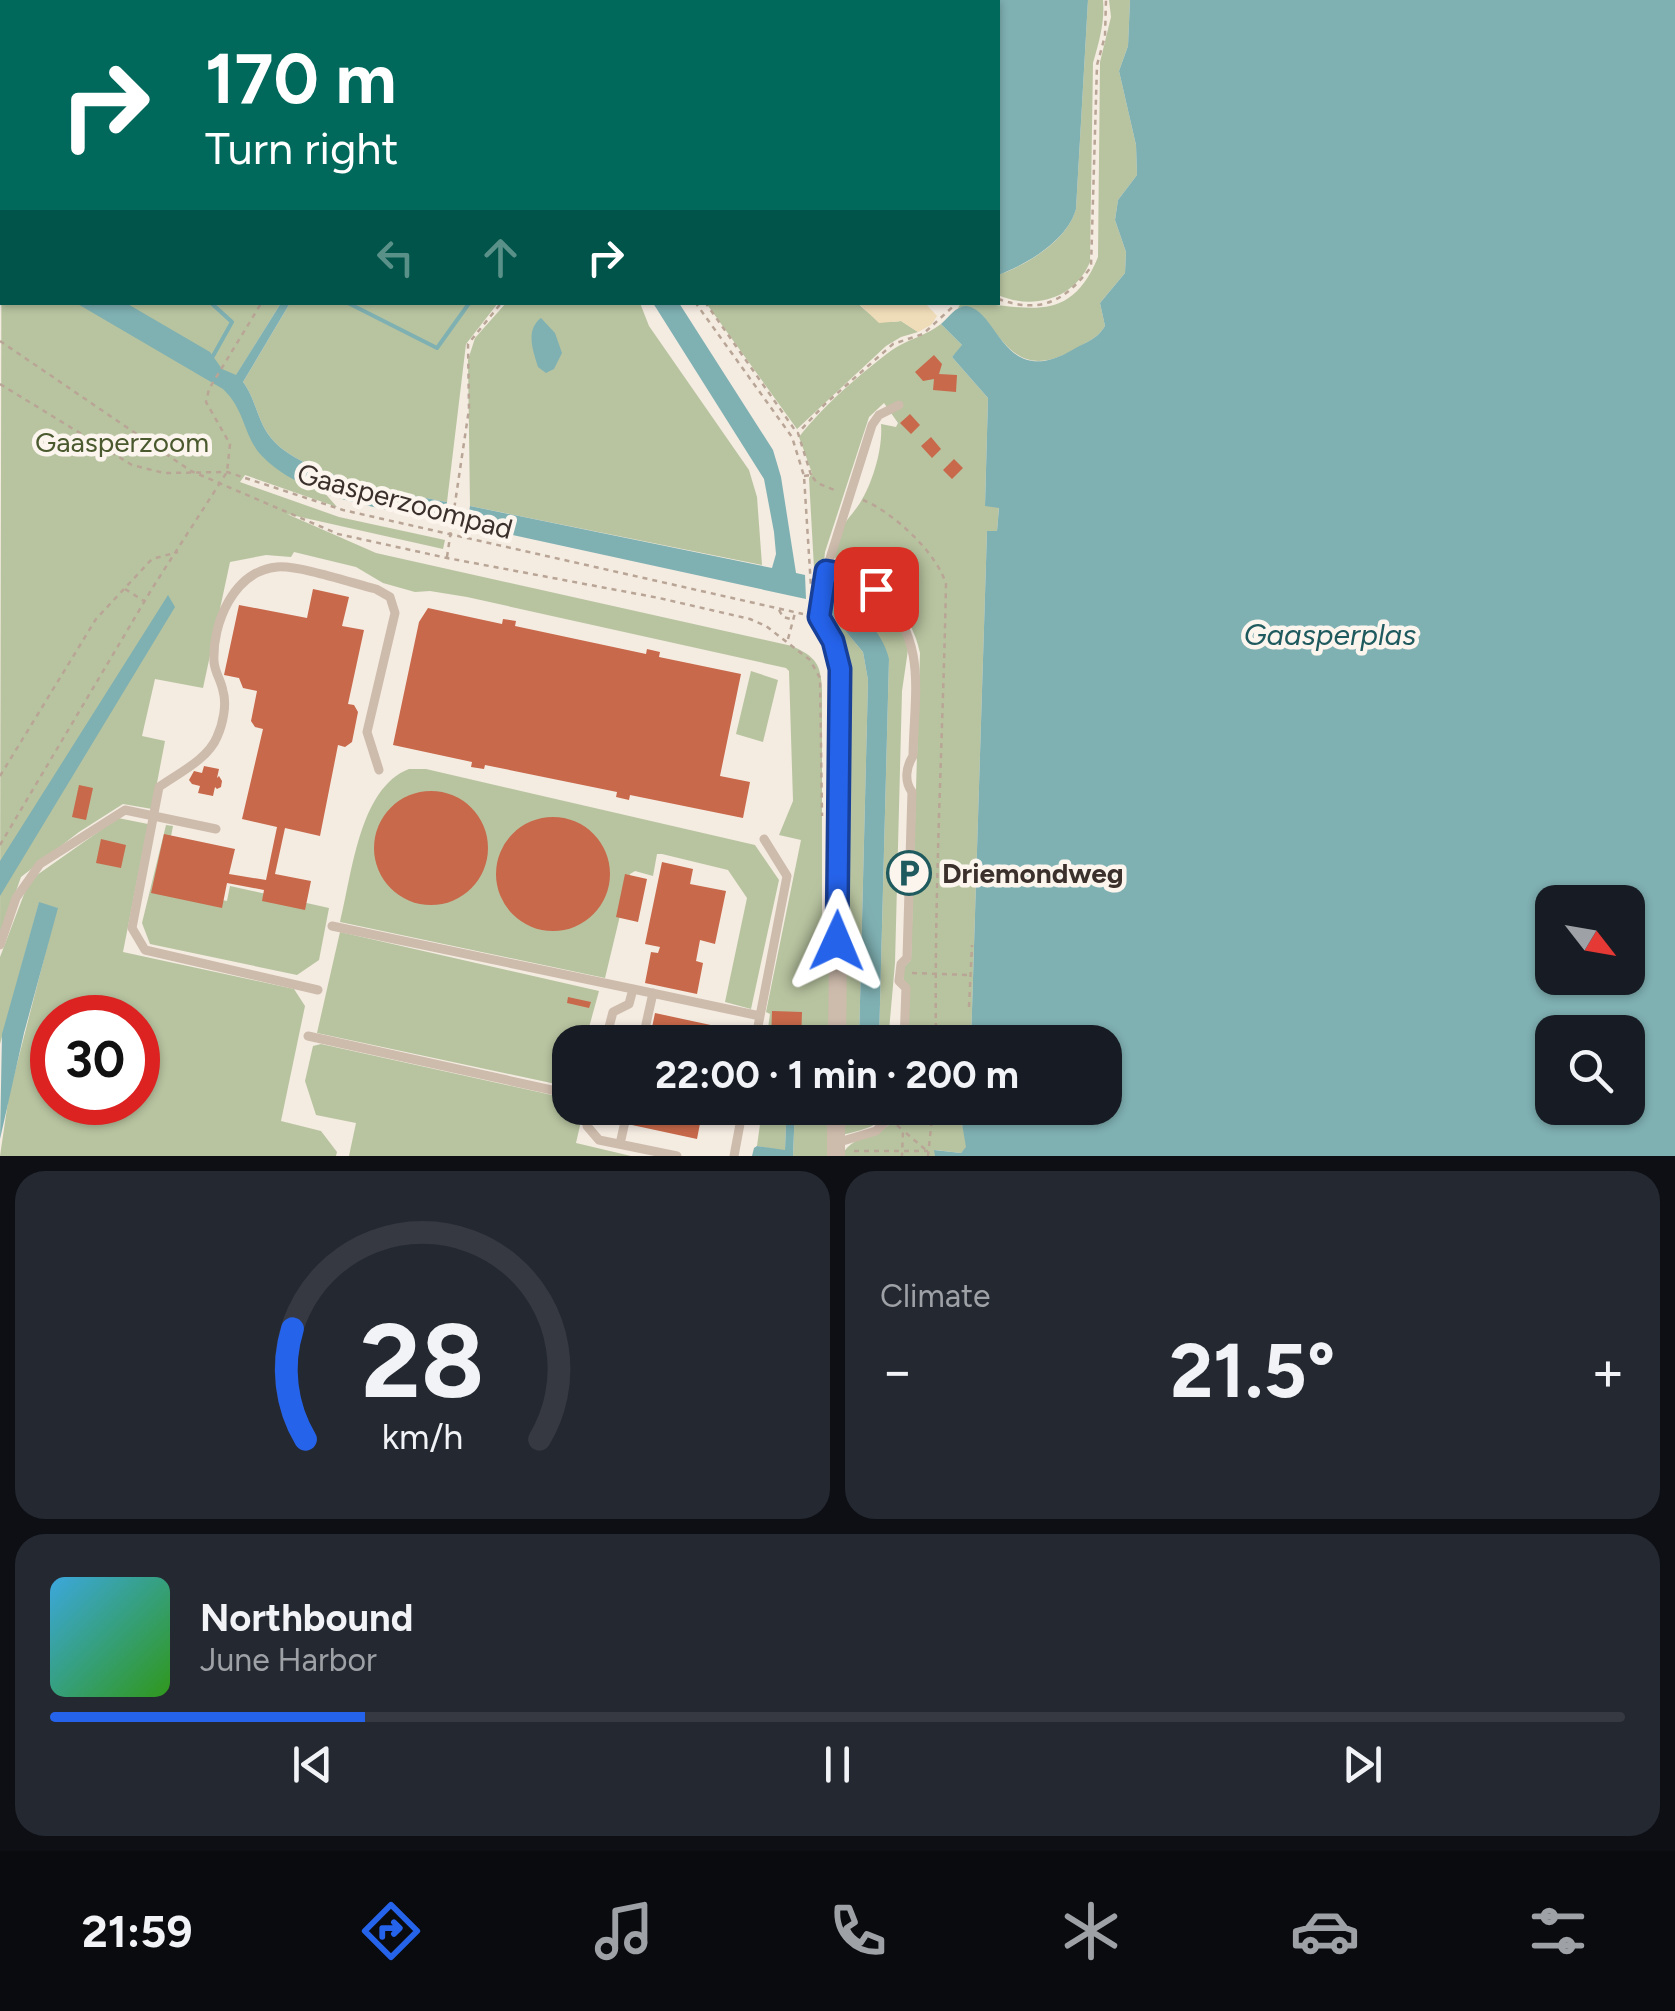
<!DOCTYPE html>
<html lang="en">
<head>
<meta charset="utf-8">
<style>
  body { margin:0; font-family:Figtree,sans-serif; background:#242831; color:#f1f3f6; height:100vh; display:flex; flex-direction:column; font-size:38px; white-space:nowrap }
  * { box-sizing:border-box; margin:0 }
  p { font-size:32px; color:#9ea1a6 }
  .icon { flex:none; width:55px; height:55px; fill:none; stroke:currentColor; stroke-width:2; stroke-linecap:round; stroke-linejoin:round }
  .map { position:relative; height:1156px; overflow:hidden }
  .side { display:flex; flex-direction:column; gap:15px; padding:15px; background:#0d0f14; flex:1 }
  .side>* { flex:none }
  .banner { position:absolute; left:0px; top:0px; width:1000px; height:305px; box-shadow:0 2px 8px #0004; background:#00695c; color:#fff; overflow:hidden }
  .needle { width:65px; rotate:121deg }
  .fabs { position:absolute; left:1535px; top:885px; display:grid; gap:20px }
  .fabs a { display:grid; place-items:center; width:110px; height:110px; border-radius:20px; background:#171b24; box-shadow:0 2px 8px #0004; font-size:50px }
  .speed { position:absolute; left:30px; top:995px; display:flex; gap:20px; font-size:50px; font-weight:700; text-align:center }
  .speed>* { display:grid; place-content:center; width:130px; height:130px; border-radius:50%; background:#171b24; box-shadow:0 2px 8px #0004; line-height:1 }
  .speed .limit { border:15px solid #d22; background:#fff; color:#111 }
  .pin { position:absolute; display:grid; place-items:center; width:85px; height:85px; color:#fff; margin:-42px; border-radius:20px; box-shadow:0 5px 15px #0006 }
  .me { position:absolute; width:110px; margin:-55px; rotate:1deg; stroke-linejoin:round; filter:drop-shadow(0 0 8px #0008) }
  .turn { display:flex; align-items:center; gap:35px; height:210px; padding:0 40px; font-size:45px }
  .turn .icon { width:130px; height:130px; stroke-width:2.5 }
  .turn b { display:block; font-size:70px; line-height:85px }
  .lanes { display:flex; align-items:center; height:95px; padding:0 40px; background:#0003; justify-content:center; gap:50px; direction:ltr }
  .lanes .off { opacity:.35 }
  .big { font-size:75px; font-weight:700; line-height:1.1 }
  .side .tile { flex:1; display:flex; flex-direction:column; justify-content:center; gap:15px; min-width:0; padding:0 35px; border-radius:30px; background:#242831 }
  .side .dial { align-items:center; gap:0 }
  .dial svg { height:260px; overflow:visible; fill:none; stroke:#363941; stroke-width:7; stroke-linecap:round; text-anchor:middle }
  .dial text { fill:#f1f3f6; stroke:none }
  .song { display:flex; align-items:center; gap:30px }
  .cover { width:120px; height:120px; border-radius:15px; background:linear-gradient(135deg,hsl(200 70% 55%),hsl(110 70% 35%)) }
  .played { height:10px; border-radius:5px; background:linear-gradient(90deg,#2563eb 20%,#363941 20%) }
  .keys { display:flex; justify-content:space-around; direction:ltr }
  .heat { display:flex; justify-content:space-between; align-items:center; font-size:55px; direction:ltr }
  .side .tiles { flex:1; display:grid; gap:15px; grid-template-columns:1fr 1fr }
  .tile:last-child { grid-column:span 2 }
  .trip { position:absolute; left:552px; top:1025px; width:570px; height:100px; border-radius:30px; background:#171b24; box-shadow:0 2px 8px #0004; font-weight:700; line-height:100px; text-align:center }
  .tabs { display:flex; height:160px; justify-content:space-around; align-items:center; background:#090b0e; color:#9ea1a6 }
  .tabs .icon { width:70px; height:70px }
  .tabs .current { color:#2563eb }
  .tabs b { font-size:45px; color:#f1f3f6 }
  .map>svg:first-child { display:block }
  .green { fill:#b8c4a0; fill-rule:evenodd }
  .sand { fill:#efdcb8 }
  .water { fill:#7fb0b2; fill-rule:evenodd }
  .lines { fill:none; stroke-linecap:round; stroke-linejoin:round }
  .stream { stroke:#7fb0b2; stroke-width:4 }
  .building { fill:#c8694b }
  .path { stroke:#b9a596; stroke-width:2.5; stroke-dasharray:5 5; stroke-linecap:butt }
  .service { stroke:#cdbbac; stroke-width:9 }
  .pedestrian { stroke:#cdbbac; stroke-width:12 }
  .minor { stroke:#cdbbac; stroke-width:18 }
  .route-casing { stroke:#184099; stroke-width:25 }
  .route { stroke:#2563eb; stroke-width:18 }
  .labels { text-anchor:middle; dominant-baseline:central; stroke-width:9; stroke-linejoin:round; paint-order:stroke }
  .park-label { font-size:28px; fill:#4a5a2e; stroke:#fbf5ee }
  .street-label { font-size:28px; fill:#3b302b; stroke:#fbf5ee }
  .poi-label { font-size:28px; font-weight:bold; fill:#3b302b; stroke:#fbf5ee; text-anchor:start }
  .water-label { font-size:30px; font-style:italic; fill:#1f5a5e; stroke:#fbf5ee }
</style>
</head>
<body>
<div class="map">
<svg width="1675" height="1156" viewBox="0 0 1675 1156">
  <rect width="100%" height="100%" fill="#f4ebe1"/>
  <path class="green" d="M 1088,0 L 1103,0 C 1105,22 1099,42 1093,63 L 1090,262 C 1074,300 1032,310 998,295 L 998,275 C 1028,264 1067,241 1076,209 Z
    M 1109,0 L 1130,0 L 1128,46 L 1119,71 L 1136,145 L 1137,175 L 1118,200 L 1115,220 L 1126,252 L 1125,273 L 1100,303 L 1105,326 C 1096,340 1088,341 1075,349 C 1000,393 998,301 958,308 L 961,303 C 1021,302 1068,331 1098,257 L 1100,62 L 1111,17 Z
    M 2,9 L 2,302 L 281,303 L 237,374 L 279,470 L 322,490 L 337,507 L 245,475 L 240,482 L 339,517 L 445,540 L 443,549 L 287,514 L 376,553 L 792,646 C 816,657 821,664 822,690 L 822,947 L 832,980 L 832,1042 L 766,1042 L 770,1014 L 766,1012 L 801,840 L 779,835 L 793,801 L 789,671 L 786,668 L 467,597 L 430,591 L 415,592 L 383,583 L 356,567 L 294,552 L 291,557 L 266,555 L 230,562 L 203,688 L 155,679 L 142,736 L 165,741 L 152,809 L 123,804 L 79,832 L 21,877 L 0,937 Z
    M 290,303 L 498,303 L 466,344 L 447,502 C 400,493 302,476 271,438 C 257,421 256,399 243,382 Z
    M 506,303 L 640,303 L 649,326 L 749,470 L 757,497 L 762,565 L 470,506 L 468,360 L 475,338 Z
    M 706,303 L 858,303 C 869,316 884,324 901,321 L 918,332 L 901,337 L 886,346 L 797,429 Z
    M 941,324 L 963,346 L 952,357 L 988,398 L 985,505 L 999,507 L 997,531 L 987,531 L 971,1042 L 907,1042 L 903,968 L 911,960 L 920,653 C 911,608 876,580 836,561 C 829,534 847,523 860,503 C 873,482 883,448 881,424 L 896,427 L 898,423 L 884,403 L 869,417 L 825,552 L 823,572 L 814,568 L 809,478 L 812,473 L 799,437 C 824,405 860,374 892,350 C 908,339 926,336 941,324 Z
    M 842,577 L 868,588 L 876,595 L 901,624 L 909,643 L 902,691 L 895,963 L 888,1042 L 879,1042 L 889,659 L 848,601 L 832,589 L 833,579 Z
    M 828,610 L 863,652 L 868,680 L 859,1042 L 844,1042 L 847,679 Z
    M 751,671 L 778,680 L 763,742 L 736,734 Z
    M 409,769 L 426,769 L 755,845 L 779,880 L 751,1009 L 725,1002 L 747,898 L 728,870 L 662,854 L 657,854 L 653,876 L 635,871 L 630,874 L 605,978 L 340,922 C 352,875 359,788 409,769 Z
    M 118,818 L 148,824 L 123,952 L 294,989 L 305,1006 L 281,1121 L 321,1131 L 337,1152 L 336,1156 L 0,1156 L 9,1095 L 57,908 L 39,903 L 0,1044 L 0,957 L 26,889 L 37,875 ZM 52,1018 L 138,1018 L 138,1102 L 52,1102 Z
    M 166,825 L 173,826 L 161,887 L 227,901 L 230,886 L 329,908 L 319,960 L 297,975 L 150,944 L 142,923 Z
    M 340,932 L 599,991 L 585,1042 L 570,1042 L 570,1087 L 317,1033 Z
    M 321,1044 L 570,1099 L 570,1108 L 584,1108 L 576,1143 L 631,1156 L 349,1156 L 356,1123 L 316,1115 L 305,1081 L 313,1046 Z
    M 795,1108 L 831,1108 L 831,1156 L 793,1156 Z
    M 843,1108 L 858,1108 L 863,1114 L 873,1113 L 877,1108 L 894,1108 C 882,1126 862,1130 842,1135 Z
    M 904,1108 L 951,1108 L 961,1118 L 967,1147 L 961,1153 L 935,1150 L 935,1156 L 841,1156 C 857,1129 882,1143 904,1108 Z
    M 761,1117 L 786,1124 L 785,1151 L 757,1146 Z"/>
  <path class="sand" d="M 858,303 L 925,303 L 937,316 L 931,325 L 918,332 L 901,321 L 879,323 Z"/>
  <path class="water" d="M 943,0 L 1088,0 L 1076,209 C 1067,241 1027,264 998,275 L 998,2 L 941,2 Z
    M 1130,0 L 1675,0 L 1675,1156 L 935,1156 L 934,1150 L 961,1153 L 966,1147 L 961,1118 L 951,1108 L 1105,1108 L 1105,1042 L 971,1042 L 987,531 L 997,531 L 999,508 L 985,506 L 988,398 L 952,357 L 962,345 L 941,324 C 948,318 956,306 966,306 C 999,309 1002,392 1074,349 C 1088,341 1096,340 1105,326 L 1100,303 L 1125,273 L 1126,252 L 1115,220 L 1118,200 L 1137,175 L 1136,145 L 1119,71 L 1128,46 ZM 1552,902 L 1628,902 L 1628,978 L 1552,978 ZM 1552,1032 L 1628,1032 L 1628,1108 L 1552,1108 Z
    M 76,303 L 126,303 L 210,352 L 222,369 L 236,375 L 281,303 L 290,303 L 243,382 C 256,399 257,421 271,438 C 302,476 400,493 447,502 L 445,521 C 388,510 303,499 262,456 C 243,436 246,411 223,389 Z
    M 653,303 L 679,303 L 773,450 L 781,477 L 796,573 L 805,575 L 806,599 L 467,525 L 470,506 L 772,568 L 776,554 L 774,532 L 764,479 Z
    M 541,318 L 555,333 L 562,353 L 554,369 L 546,373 L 538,367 C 533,351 525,330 541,318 Z
    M 832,589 C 855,606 883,631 889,659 L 879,1042 L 859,1042 L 868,680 L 863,652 L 828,610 Z
    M 168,595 L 175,607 L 0,896 L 0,861 Z
    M 39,902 L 58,908 L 24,1033 L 0,1139 L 2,1034 Z
    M 762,1108 L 795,1108 L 793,1156 L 752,1156 L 754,1148 L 757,1146 L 785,1150 L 786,1124 L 761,1117 Z"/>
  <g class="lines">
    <path class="stream" d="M 210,302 L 232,322 L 213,356
      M 346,302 L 437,348 L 470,302"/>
  </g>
  <path class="building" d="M 934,355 L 942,364 L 939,374 L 957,375 L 956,392 L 933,390 L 934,379 L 923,381 L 915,372 Z
    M 910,414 L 920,425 L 911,434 L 900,423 Z
    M 931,437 L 941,449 L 932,458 L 921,446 Z
    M 954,459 L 963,468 L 952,479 L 943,470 Z
    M 313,589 L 349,597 L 342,626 L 364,630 L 348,704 L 354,705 L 358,712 L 352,742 L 345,747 L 338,745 L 320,836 L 285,828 L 275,874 L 311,881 L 305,910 L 262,901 L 264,890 L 227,883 L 222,908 L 151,893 L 164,834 L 235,849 L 229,874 L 266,880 L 277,827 L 242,819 L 263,729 L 255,727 L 251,721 L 257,691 L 243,688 L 239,678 L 224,675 L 239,605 L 307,618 Z
    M 428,608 L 502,624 L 503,619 L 516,621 L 515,626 L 646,654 L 647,649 L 660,652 L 659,657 L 741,674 L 720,776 L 750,782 L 743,818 L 630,795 L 629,800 L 616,797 L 617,792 L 485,765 L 484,769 L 471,767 L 472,762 L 393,745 L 419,622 Z
    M 204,766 L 219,769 L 217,778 L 219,776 L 222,781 L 221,787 L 217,789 L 215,787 L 213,796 L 198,793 L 200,786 L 192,784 L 189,780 L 194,771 L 202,773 Z
    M 79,785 L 93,788 L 86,820 L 72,817 Z
    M374 848a57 57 0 1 1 114 0a57 57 0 1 1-114 0Z
    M496 874a57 57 0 1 1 114 0a57 57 0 1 1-114 0Z
    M 101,839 L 126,845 L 121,868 L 96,863 Z
    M 662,862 L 693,869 L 690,884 L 726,891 L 715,944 L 700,940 L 696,961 L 703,963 L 697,994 L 645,983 L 651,952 L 658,953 L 660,947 L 645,944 Z
    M 625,874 L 647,879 L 638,922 L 616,917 Z
    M 568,997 L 591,1002 L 589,1008 L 567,1003 Z
    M 772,1011 L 802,1012 L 801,1042 L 771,1042 Z
    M 655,1013 L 720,1027 L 717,1042 L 649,1042 Z
    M 598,1108 L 623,1108 L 620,1123 L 596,1118 Z
    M 636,1108 L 703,1108 L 697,1139 L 632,1125 Z"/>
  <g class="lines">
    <path class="path" d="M 808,0 L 812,2
      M 137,2 L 139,0
      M 640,2 L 641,0
      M 682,2 L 683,0
      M 692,2 L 693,0
      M 728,2 L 729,0
      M 998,299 C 1041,314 1064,302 1091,267 L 1097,65 L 1105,36 L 1106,0
      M 695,302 L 792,437 L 804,476 L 811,587
      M 705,302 L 797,433
      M 0,341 L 191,471 L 338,534 L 447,558 L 659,598 L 750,619 L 766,626 L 810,660 L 820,678 L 822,816
      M 0,384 L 132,465 L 164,473 L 227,472 L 343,510 L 803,614
      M 811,475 L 798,433 L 825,404 L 893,344 L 923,334 L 958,302
      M 804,476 L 811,475 L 817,483 L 837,491
      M 863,500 C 893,512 937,553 946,584 C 943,737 934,889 936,1042
      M 447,557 L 469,409 L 468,344 L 502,302
      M 125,589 L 144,601
      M 779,610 L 783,617 L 791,619
      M 788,639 L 795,613
      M 0,776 L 96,619 L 152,559 L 178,552
      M 0,845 L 153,587 L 227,472 L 230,444 L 206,402 L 209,389 L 262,302
      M 912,973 L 970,975
      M 969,1007 L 972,945
      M 897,1125 L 903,1131 L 902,1156
      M 906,1133 L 926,1150
      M 854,1151 L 928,1151
      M 928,1156 L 933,1108"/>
    <path class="service" d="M 826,571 L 872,425 L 879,415 L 899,405
      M 819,617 L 826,571 C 848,571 865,578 881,594 C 928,643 914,693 913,756 C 906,767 904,781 912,792 L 907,958 L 901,964 L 899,981 L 906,988 L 904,1042
      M 332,926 L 633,989 L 629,1004 L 613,1012 L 605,1042
      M 0,945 L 16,898 L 40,864 L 125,810 L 216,829
      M 633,989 L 760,1016
      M 318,990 L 145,950 L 132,928 L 159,787 C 179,773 208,759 217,737 C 223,724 227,704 223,691 C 221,680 215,673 214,662 C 212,623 234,571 277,567 C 299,565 352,583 376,589 L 390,597 L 395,613 L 367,732 L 379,770
      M 308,1036 L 570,1094
      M 642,1042 L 653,993
      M 755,1042 L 787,876 L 764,839
      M 589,1108 L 587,1126 L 599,1140 L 677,1156
      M 836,1143 L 876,1131 L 899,1108
      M 620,1144 L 628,1108
      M 734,1156 L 743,1108"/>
    <path class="pedestrian" d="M 281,2 L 282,0
      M 0,4 L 2,0"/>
    <path class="minor" d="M 83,0 L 87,2
      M 350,2 L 351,0
      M 458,2 L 459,0
      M 819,617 L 833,641 L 841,669 L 837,1042
      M 836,1156 L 836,1108"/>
  </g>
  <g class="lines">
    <g class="route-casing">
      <path id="route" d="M 837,941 L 840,669 L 833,641 L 819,617 L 826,571 L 860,577 L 876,589"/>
    </g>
    <use href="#route" class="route"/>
  </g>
  <defs>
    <g id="parking-ring" transform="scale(2.25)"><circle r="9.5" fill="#fbf5ee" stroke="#1f5a5e" stroke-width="1.5"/><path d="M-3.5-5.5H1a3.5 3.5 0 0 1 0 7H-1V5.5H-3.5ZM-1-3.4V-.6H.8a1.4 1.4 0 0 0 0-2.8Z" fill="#1f5a5e"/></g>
  </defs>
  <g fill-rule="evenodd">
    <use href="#parking-ring" x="909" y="873"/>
  </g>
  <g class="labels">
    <g class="park-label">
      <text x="122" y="442">Gaasperzoom</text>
    </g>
    <g class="street-label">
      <text transform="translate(405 501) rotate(15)">Gaasperzoompad</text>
    </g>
    <g class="poi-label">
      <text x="942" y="873">Driemondweg</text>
    </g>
    <g class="water-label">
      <text x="1330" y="634">Gaasperplas</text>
    </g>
  </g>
</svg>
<div class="fabs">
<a><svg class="needle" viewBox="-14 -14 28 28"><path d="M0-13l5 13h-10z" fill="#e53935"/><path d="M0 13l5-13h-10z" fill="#9ea1a6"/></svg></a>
<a><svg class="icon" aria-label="search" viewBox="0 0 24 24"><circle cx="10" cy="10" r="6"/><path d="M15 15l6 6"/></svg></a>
</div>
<div class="speed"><div class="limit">30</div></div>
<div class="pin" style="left:876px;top:589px;background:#d93025"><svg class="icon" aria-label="arrive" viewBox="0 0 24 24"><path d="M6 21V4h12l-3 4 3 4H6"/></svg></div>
<svg class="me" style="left:837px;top:941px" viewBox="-20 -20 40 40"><path d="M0-17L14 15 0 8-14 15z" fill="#2563eb" stroke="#fff" stroke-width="4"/></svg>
<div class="trip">22:00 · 1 min · 200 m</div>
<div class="banner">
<div class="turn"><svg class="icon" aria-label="right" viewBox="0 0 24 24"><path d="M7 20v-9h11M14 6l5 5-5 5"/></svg><div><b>170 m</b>Turn right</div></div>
<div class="lanes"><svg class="icon off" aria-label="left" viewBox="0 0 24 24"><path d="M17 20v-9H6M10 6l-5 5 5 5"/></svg><svg class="icon off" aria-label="ahead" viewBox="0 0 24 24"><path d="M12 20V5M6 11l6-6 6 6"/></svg><svg class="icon" aria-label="right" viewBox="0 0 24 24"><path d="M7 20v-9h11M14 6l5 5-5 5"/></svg></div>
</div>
</div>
<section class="side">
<div class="tiles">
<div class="tile dial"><svg viewBox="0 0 100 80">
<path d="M14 69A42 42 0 1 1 86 69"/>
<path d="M14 69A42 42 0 0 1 10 35" stroke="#2563eb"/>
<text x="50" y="56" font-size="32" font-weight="700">28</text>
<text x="50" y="72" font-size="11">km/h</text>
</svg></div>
<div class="tile"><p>Climate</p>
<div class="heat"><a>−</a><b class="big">21.5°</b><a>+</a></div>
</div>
<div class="tile">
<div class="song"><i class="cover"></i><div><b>Northbound</b><p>June Harbor</p></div></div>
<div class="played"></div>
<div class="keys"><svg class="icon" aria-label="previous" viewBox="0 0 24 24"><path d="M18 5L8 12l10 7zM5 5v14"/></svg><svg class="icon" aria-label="pause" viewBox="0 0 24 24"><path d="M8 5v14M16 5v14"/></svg><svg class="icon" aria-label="next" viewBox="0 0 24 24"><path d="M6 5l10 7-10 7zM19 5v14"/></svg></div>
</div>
</div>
</section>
<nav class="tabs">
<b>21:59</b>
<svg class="icon current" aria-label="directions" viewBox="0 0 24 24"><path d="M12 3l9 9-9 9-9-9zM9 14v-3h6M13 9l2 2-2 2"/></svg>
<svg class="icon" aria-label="music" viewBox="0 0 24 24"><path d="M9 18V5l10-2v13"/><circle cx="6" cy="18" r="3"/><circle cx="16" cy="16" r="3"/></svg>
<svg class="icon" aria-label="phone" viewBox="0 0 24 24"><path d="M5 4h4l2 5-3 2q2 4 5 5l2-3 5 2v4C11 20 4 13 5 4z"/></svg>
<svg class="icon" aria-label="climate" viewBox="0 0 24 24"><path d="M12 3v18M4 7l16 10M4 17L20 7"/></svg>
<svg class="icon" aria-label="car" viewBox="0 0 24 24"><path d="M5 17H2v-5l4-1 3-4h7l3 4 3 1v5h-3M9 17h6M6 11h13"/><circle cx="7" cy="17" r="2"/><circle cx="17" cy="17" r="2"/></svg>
<svg class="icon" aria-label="filters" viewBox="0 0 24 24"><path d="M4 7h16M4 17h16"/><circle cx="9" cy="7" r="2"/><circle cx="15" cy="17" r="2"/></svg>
</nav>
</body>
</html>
